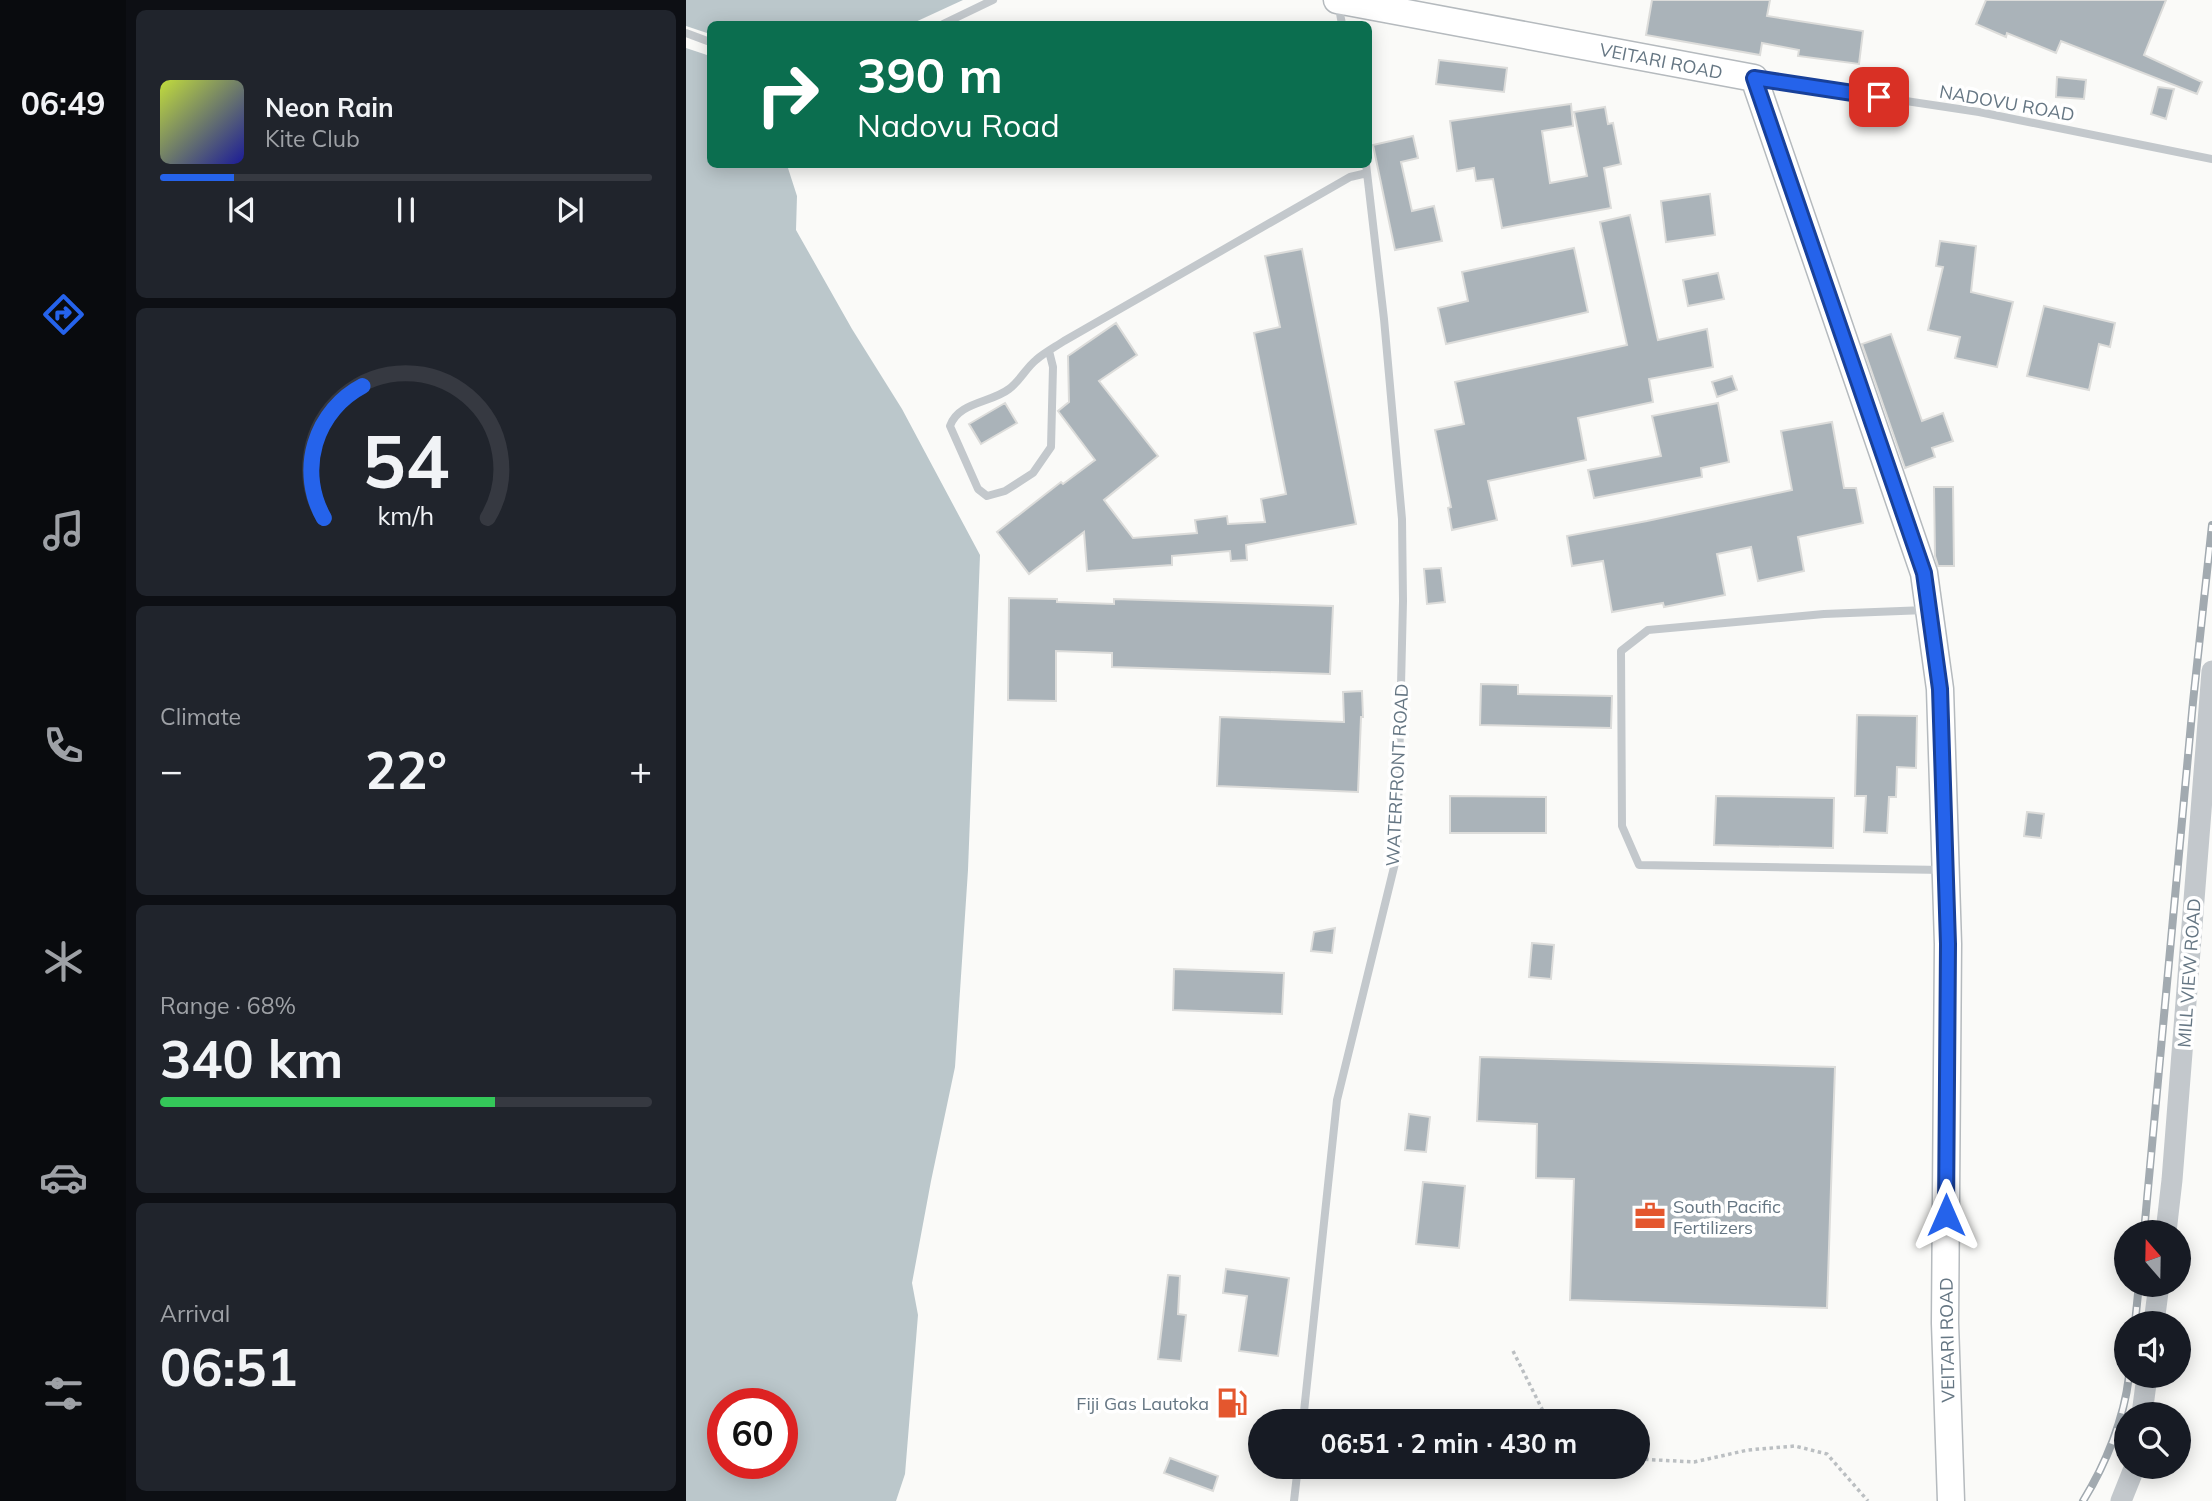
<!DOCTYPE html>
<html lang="en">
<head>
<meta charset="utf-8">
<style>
  body { margin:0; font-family:Mulish,sans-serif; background:#20242c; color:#f1f3f6; height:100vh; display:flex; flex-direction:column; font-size:26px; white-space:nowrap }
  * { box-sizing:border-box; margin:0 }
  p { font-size:23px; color:#9ea1a6 }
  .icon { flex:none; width:38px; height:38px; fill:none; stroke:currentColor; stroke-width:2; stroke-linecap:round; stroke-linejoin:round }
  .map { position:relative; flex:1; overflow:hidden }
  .sheet { display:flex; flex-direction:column; gap:10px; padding:10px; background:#0d0f14; width:560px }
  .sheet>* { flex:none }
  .guide { position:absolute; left:21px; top:21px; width:665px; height:147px; border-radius:10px; box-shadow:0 4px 18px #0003; background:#0b6e4f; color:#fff; overflow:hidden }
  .needle { width:46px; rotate:340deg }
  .controls { position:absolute; left:1428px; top:1220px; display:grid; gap:14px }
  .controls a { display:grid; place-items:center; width:77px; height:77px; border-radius:50%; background:#171b24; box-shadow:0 4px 18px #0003; font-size:35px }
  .speed { position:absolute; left:21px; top:1388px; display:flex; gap:14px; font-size:35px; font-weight:700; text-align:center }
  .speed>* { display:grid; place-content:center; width:91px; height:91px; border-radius:50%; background:#171b24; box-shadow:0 4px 18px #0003; line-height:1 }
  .speed .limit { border:10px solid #d22; background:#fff; color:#111 }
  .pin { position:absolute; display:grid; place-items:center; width:60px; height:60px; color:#fff; margin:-30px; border-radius:14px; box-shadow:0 4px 10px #0006 }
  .me { position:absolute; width:77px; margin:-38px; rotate:0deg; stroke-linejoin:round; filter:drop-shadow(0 0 5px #0008) }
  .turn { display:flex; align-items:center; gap:24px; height:147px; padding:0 35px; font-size:32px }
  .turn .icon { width:91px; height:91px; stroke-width:2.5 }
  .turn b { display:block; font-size:49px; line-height:60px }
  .big { font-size:52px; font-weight:700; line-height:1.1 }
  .sheet .card { flex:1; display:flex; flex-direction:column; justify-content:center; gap:10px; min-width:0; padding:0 24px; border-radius:10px; background:#20242c }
  .sheet .dial { align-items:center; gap:0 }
  .dial svg { height:182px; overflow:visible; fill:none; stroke:#363941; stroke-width:7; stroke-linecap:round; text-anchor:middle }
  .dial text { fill:#f1f3f6; stroke:none }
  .song { display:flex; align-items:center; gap:21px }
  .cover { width:84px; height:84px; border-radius:10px; background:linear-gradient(135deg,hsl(70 70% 55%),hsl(240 70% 35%)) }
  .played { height:7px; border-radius:4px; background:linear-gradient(90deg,#2563eb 15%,#363941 15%) }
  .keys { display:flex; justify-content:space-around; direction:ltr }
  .heat { display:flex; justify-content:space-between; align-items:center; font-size:38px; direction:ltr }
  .charge { height:10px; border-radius:5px; background:linear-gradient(90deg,#34c759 68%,#363941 0) }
  .trip { position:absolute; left:562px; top:1409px; width:402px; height:70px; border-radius:35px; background:#171b24; box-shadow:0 4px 18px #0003; font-weight:700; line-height:70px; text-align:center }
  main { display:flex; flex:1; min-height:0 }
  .tab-bar { display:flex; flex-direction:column; width:126px; justify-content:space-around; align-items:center; background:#090b0e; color:#9ea1a6 }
  .tab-bar .icon { width:49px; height:49px }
  .tab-bar .current { color:#2563eb }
  .tab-bar b { font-size:32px; color:#f1f3f6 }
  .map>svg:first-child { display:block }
  .water { fill:#bbc7cb; fill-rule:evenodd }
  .building { fill:#aab3b9; stroke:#dcdcda; stroke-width:2 }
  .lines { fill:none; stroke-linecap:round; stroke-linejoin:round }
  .primary-casing { stroke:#b5babe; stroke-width:29 }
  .path { stroke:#bbbfc2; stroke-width:3.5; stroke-dasharray:3.5 3.5; stroke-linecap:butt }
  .service { stroke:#c3c8cc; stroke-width:8 }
  .tertiary { stroke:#c3c8cc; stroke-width:21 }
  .primary { stroke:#fff; stroke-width:26 }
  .rail-casing { stroke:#a2aab0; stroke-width:8 }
  .rail { stroke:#fff; stroke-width:5; stroke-dasharray:16; stroke-linecap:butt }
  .route-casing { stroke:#184099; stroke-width:18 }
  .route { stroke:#2563eb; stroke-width:12 }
  .labels { text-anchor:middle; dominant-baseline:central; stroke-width:7; stroke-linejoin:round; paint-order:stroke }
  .street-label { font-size:18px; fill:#657683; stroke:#fff }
  .poi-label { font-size:18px; fill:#657683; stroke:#fff; text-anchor:start }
</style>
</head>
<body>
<main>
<nav class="tab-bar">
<b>06:49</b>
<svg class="icon current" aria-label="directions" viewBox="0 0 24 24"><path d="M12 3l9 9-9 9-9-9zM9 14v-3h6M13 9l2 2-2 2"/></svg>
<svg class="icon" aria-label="music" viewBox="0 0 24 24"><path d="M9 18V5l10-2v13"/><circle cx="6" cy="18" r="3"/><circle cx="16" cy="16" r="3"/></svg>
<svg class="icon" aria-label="phone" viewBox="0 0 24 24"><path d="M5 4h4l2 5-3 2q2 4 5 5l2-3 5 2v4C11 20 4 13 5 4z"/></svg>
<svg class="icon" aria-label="climate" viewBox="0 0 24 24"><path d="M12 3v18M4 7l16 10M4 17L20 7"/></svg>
<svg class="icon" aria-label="car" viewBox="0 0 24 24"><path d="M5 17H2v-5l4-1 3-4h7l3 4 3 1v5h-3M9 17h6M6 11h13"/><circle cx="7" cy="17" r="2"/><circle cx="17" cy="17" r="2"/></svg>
<svg class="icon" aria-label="filters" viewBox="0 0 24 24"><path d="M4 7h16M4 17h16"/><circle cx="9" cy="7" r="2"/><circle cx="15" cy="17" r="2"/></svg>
</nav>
<section class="sheet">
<div class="card">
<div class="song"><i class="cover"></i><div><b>Neon Rain</b><p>Kite Club</p></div></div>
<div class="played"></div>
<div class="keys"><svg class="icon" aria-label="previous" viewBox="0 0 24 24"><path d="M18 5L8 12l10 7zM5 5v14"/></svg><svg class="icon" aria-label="pause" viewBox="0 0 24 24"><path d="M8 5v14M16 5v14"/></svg><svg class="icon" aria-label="next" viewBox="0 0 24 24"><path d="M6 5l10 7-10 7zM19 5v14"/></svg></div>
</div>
<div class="card dial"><svg viewBox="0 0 100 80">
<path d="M14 69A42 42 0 1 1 86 69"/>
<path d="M14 69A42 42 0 0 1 31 11" stroke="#2563eb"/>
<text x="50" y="56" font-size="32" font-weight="700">54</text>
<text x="50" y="72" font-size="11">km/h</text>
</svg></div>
<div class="card"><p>Climate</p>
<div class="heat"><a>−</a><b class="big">22°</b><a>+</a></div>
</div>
<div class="card"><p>Range · 68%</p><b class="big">340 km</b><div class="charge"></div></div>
<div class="card"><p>Arrival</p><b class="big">06:51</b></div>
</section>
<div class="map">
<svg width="1526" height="1501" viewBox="0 0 1526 1501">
  <rect width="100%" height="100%" fill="#fafaf8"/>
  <path class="water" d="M 0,0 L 277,0 L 225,24 L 24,24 L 24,34 L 0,26 Z
    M 0,48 L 24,56 L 24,164 L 101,165 L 111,196 L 110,230 L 166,329 L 216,409 L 294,555 L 282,870 L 269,1067 L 245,1181 L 226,1283 L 232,1315 L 219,1474 L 210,1501 L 0,1501 ZM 37,1404 L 96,1404 L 96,1463 L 37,1463 Z"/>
  <path class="building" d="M 966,0 L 1084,0 L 1081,16 L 1177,31 L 1173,64 L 1112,56 L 1113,50 L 1076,43 L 1074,55 L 960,35 Z
    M 1300,0 L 1480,0 L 1458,55 L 1516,82 L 1511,94 L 1375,41 L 1370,53 L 1321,33 L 1320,37 L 1290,24 Z
    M 753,60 L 821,68 L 818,92 L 750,84 Z
    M 1371,77 L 1400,80 L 1398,99 L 1370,97 Z
    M 1472,87 L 1488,89 L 1480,119 L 1465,114 Z
    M 885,104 L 887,126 L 856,131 L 864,183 L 901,176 L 888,112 L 919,107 L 922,124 L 927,123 L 935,164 L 918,168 L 925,208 L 816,228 L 807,179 L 790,181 L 788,168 L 771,171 L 764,121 Z
    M 727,136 L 732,158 L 715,162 L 726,211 L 748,206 L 756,241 L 709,250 L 687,145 Z
    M 1024,194 L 1029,235 L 980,242 L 975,201 Z
    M 944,215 L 972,340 L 1021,329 L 1027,367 L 963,379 L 967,402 L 892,418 L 900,460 L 802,481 L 811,520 L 766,530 L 762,508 L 765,507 L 749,430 L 778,424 L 769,382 L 941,345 L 914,222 Z
    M 1254,241 L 1290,246 L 1285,292 L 1327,302 L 1311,367 L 1269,358 L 1274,337 L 1242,330 L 1257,267 L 1250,266 Z
    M 888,248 L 902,312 L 760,344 L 752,308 L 782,301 L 776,272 Z
    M 616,249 L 670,524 L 560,545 L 561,560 L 545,561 L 544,551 L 486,556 L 486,565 L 401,571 L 398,532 L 343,574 L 311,532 L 375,482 L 377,484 L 409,460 L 372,411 L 383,402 L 382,356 L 430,323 L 451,355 L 413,381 L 472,456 L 418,500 L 447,538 L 511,533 L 509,520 L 541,516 L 542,524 L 579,522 L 575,499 L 600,494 L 568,333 L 594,327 L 579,256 Z
    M 1032,273 L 1038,299 L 1002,306 L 997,280 Z
    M 1358,306 L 1429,323 L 1424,347 L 1413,344 L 1403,390 L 1341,376 Z
    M 1205,334 L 1236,421 L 1257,413 L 1267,441 L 1246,448 L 1249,457 L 1219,468 L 1176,344 Z
    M 1046,376 L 1051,390 L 1031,397 L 1026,382 Z
    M 319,403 L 331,423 L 295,444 L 283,424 Z
    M 1032,403 L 1043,462 L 1015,468 L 1016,477 L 908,498 L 902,470 L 975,456 L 966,416 Z
    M 1146,422 L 1158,488 L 1170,488 L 1177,523 L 1112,537 L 1118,571 L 1072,581 L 1065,547 L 1031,554 L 1039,595 L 978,607 L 977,603 L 926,612 L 917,561 L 886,566 L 881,536 L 961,521 L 1106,490 L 1095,431 Z
    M 1248,487 L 1267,487 L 1268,566 L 1252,566 L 1249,556 Z
    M 755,568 L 759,602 L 741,604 L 738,569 Z
    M 323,598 L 371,599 L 371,602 L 428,604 L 428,599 L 647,606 L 644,674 L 426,667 L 426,653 L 370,651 L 370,701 L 322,700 Z
    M 795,684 L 832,685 L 832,694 L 926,696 L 925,728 L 794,725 Z
    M 676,691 L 677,717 L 675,717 L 672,792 L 531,786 L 534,717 L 658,722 L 657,692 Z
    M 1171,715 L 1231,716 L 1230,768 L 1211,767 L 1210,797 L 1203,797 L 1201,833 L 1178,832 L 1180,796 L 1169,796 Z
    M 764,796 L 860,797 L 860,833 L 764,833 Z
    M 1030,796 L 1148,798 L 1147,848 L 1028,845 Z
    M 1341,812 L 1358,814 L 1355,838 L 1338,836 Z
    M 649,928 L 646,953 L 625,951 L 628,932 Z
    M 846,943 L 868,945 L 865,979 L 843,977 Z
    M 488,969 L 598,973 L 596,1014 L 487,1010 Z
    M 794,1057 L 1149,1067 L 1141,1308 L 884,1300 L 888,1179 L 850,1178 L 851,1124 L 791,1121 Z
    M 723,1114 L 744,1117 L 740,1152 L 719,1150 Z
    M 737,1182 L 779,1186 L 773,1248 L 730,1244 Z
    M 540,1269 L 603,1278 L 592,1356 L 553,1351 L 561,1296 L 537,1293 Z
    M 482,1275 L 494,1276 L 492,1314 L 500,1315 L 495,1361 L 472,1359 Z
    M 484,1458 L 532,1476 L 527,1491 L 478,1473 Z"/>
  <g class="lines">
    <g class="primary-casing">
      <path id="primary" d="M 651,0 L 1068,78 L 1238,573 L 1254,689 L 1262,944 L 1259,1323 L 1265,1501"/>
    </g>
    <path class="path" d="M 827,1351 L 862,1421
      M 952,1459 L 1008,1462 L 1062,1450 L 1109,1446 L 1141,1454 L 1182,1501"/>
    <path class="service" d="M 652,3 L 656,24
      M 257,24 L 307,0
      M 0,33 L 24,42
      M 1074,79 L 1293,112 L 1526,159
      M 363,351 L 367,367 L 365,447 L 347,473 L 319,491 L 301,496 L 292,489 L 264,426 C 272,402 305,403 323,389 C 334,381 340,368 350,360 C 358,353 369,347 378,341 L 664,177 L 681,173
      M 1240,610 L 1138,614 L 962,630 L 935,651 L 936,826 L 953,865 L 1257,870
      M 617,1421 L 651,1100 L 711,855 L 717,601 L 716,519 L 698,319 L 680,164
      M 608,1501 L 612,1466"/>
    <path class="tertiary" d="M 1480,1232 L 1486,1180 L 1526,671
      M 1468,1323 L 1473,1284
      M 1456,1414 L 1461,1376
      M 1435,1501 L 1449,1466"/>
    <use href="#primary" class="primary"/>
    <g class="rail-casing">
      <path id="rail" d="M 1458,1232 L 1507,702 L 1526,525
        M 1449,1323 L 1453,1284
        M 1397,1501 C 1420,1464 1438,1419 1443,1376"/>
    </g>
    <use href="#rail" class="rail"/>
  </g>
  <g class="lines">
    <g class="route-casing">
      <path id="route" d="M 1193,97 L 1068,78 L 1238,573 L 1254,689 L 1262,944 L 1260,1215"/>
    </g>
    <use href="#route" class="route"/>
  </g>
  <defs>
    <g id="office-bare" transform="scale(2.415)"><path d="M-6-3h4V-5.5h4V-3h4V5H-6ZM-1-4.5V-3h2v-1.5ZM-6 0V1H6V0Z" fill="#e4572e" stroke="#fff" stroke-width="2.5" paint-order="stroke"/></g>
    <g id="fuel-bare" transform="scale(2.415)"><path d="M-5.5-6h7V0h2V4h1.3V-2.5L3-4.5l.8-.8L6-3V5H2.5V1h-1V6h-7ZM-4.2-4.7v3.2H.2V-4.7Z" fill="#e4572e" stroke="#fff" stroke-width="2.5" paint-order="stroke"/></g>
  </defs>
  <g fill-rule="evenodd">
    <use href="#office-bare" x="964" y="1216"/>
    <use href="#fuel-bare" x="546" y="1403"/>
  </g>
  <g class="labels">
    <g class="street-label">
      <text transform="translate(975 61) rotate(11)">VEITARI ROAD</text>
      <text transform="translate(1321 103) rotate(10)">NADOVU ROAD</text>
      <text transform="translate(711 775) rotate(-87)">WATERFRONT ROAD</text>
      <text transform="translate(1503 973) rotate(-86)">MILL VIEW ROAD</text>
      <text transform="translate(1261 1340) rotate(-91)">VEITARI ROAD</text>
    </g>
    <g class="poi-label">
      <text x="987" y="1206">South Pacific<tspan x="987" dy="21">Fertilizers</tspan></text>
      <text x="523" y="1403" text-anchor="end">Fiji Gas Lautoka</text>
    </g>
  </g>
</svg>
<div class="controls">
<a><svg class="needle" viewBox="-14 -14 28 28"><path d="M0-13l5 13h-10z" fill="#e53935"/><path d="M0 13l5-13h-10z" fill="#9ea1a6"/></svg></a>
<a><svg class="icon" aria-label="sound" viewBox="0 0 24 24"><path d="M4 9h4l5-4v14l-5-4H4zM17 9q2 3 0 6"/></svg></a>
<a><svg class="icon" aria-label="search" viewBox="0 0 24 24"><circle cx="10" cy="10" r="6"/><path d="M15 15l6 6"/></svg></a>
</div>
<div class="speed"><div class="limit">60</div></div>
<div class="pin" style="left:1193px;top:97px;background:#d93025"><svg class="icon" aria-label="arrive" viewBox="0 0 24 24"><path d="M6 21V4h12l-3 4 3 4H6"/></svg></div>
<svg class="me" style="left:1260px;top:1215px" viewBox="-20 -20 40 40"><path d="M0-17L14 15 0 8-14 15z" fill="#2563eb" stroke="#fff" stroke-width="4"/></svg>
<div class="trip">06:51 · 2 min · 430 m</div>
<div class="guide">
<div class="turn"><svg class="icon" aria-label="right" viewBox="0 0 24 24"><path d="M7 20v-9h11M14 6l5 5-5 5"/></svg><div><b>390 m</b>Nadovu Road</div></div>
</div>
</div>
</main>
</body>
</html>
